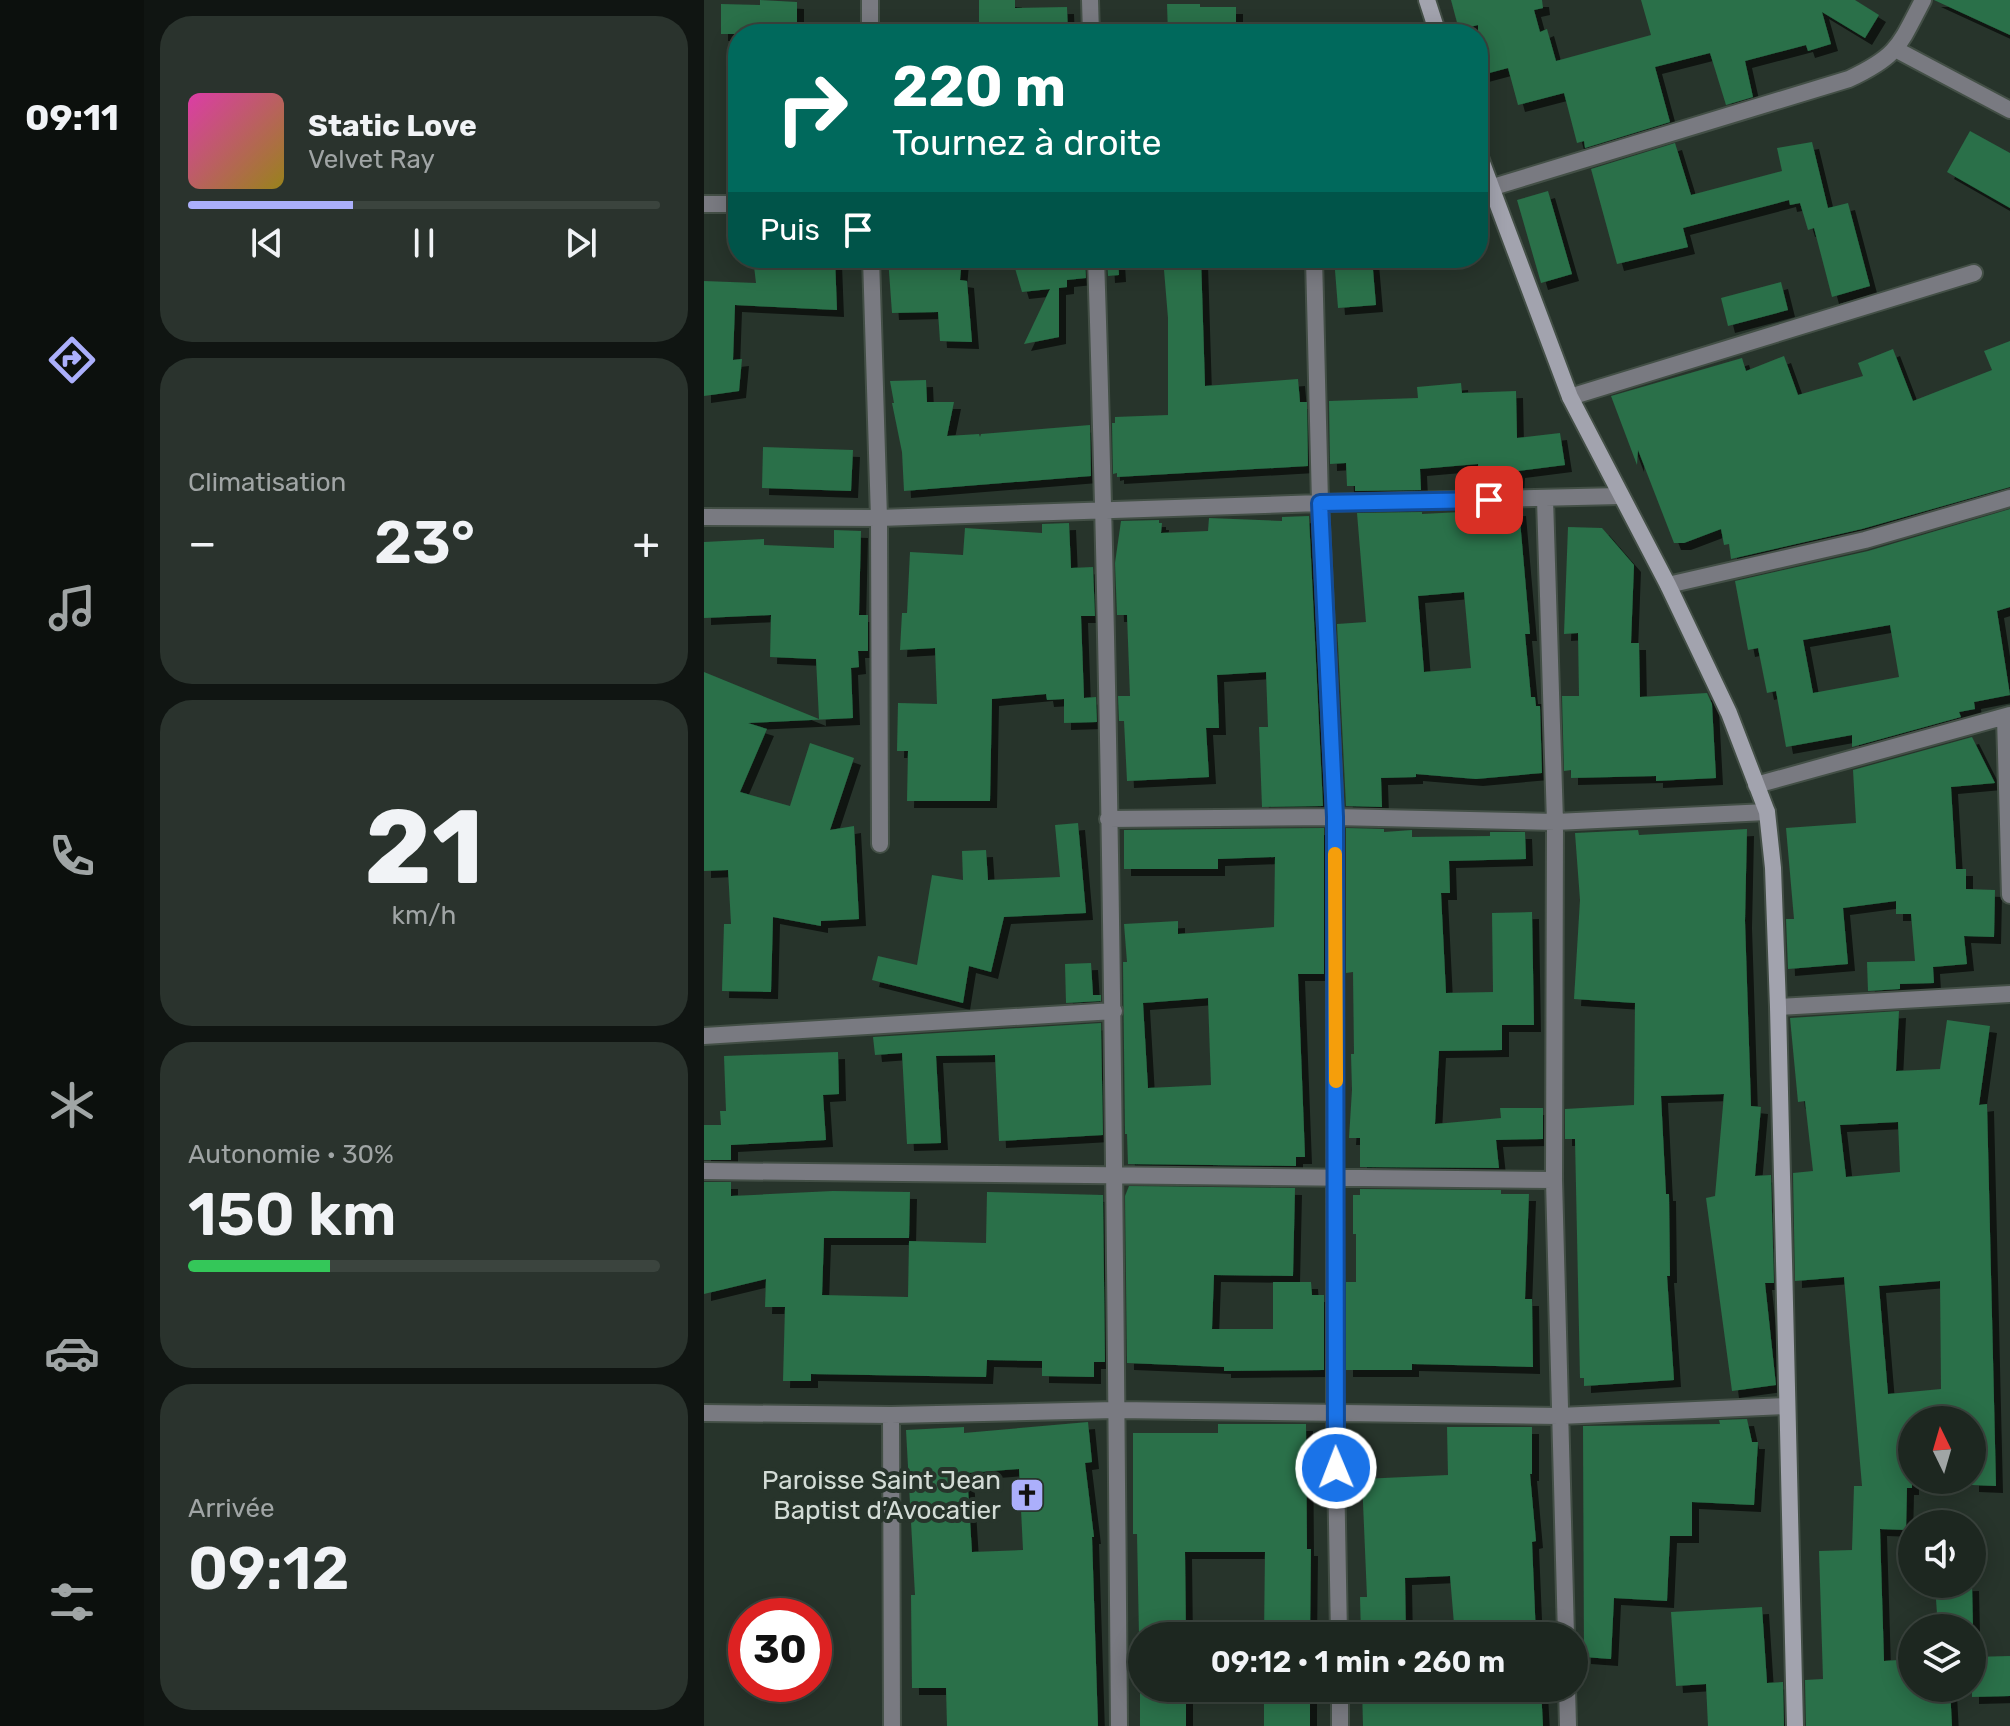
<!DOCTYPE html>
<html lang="fr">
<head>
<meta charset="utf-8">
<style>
  body { margin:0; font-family:Rubik,sans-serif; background:#2a332d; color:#f1f3f6; height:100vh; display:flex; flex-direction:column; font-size:30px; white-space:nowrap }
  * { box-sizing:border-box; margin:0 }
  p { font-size:26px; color:#a0a5a5 }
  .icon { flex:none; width:44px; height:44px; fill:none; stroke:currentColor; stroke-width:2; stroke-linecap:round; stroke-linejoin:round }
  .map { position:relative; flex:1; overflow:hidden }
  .panel { display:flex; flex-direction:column; gap:16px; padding:16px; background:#101512; width:560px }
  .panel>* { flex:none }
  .top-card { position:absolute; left:24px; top:24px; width:760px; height:244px; border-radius:32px; box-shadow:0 4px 20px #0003,0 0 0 2px #3b443e; background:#00695c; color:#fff; overflow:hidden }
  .needle { width:52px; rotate:355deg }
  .buttons { position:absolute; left:1194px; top:1406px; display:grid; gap:16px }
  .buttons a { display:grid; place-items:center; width:88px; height:88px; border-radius:50%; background:#1d2720; box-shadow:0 4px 20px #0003,0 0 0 2px #3b443e; font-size:40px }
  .speed { position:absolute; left:24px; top:1598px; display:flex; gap:16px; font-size:40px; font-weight:700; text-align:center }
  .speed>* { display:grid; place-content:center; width:104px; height:104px; border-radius:50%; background:#1d2720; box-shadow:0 4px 20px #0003,0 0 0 2px #3b443e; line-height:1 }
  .speed .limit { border:12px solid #d22; background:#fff; color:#111 }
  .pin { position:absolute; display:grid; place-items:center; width:68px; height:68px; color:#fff; margin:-34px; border-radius:16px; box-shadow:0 4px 12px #0006 }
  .me { position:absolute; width:88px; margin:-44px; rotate:359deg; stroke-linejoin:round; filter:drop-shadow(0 0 6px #0008) }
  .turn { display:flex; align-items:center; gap:28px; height:168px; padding:0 32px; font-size:36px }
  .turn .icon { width:104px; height:104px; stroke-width:2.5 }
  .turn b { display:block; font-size:56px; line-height:68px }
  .then { display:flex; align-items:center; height:76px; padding:0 32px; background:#0003; gap:16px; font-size:30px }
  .big { font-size:60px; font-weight:600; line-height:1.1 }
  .panel .widget { flex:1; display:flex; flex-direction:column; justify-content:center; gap:12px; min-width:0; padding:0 28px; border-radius:32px; background:#2a332d }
  .panel .dial { align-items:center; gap:0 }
  .dial b { font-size:104px; line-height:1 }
  .song { display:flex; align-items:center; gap:24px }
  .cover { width:96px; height:96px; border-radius:12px; background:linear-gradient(135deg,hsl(320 70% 55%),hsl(50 70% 35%)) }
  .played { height:8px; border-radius:4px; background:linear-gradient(90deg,#abaffb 35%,#3b443e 35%) }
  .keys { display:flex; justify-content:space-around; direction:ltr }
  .heat { display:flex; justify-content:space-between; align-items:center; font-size:44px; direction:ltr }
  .charge { height:12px; border-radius:6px; background:linear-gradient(90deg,#34c759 30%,#3b443e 0) }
  .trip { position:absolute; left:424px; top:1622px; width:460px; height:80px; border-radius:40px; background:#1d2720; box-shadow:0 4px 20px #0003,0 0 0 2px #3b443e; font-weight:600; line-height:80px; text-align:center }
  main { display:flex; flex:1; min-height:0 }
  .dock { display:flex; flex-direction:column; width:144px; justify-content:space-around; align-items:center; background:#0c100d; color:#a0a5a5 }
  .dock .icon { width:56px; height:56px }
  .dock .active { color:#abaffb }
  .dock b { font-size:36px; color:#f1f3f6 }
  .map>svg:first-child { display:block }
  .building { fill:#297048; fill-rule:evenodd; filter:url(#shadow) }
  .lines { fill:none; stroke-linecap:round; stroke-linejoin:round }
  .street-casing { stroke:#434f46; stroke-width:20 }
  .secondary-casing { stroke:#434f46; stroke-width:20 }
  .street { stroke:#797a81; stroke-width:16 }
  .secondary { stroke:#a2a3ae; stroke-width:16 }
  .route-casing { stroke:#114b97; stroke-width:20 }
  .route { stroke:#1a73e8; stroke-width:14 }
  .slow { stroke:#f59e0b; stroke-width:14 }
  .labels { text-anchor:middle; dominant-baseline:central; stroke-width:8; stroke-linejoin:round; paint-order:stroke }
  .poi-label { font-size:26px; fill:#d3dcd6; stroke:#27342b; text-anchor:end }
</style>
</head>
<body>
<main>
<nav class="dock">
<b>09:11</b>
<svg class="icon active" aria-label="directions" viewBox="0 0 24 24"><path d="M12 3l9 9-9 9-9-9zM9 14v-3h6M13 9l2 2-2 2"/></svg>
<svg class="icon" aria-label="music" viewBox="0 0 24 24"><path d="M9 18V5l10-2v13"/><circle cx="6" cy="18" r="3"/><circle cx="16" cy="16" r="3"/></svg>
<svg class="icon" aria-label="phone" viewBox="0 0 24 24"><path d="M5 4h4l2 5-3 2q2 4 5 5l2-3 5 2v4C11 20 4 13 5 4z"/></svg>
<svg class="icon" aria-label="climate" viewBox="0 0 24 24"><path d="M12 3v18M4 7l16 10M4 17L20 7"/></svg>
<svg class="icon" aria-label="car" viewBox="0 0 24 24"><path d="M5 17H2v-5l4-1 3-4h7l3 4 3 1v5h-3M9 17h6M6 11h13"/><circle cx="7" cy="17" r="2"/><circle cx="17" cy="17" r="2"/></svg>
<svg class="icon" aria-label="filters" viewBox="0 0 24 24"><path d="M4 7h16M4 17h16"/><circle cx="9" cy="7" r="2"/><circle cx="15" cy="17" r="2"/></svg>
</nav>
<section class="panel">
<div class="widget">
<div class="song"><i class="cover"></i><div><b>Static Love</b><p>Velvet Ray</p></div></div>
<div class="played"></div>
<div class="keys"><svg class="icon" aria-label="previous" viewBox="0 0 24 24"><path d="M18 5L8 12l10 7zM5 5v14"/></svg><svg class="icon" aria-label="pause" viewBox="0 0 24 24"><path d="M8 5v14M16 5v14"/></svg><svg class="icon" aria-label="next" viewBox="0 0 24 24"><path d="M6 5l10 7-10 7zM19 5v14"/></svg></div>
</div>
<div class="widget"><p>Climatisation</p>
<div class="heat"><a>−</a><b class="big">23°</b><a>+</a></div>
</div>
<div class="widget dial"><b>21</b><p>km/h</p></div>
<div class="widget"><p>Autonomie · 30%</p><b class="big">150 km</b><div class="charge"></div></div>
<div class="widget"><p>Arrivée</p><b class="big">09:12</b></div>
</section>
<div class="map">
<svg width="1306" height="1726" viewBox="0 0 1306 1726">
  <defs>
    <filter id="shadow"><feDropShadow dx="7" dy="7" stdDeviation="0" flood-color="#0009"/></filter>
  </defs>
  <rect width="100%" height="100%" fill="#27342b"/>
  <path class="building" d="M 56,0 L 93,2 L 93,34 L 17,34 L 17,4 L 56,5 Z
    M 275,0 L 311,0 L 311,8 L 363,7 L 364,34 L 275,34 Z
    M 747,0 L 838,0 L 839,8 L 830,10 L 836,32 L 843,29 L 852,61 L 947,35 L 937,0 L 1151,0 L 1175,15 L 1161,38 L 1118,12 L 1127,44 L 1104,51 L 1102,45 L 1041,61 L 1049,97 L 1022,105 L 1006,53 L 951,67 L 966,122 L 881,148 L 880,141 L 873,143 L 860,93 L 814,105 L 804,68 L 774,76 L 774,25 L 755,30 Z
    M 1230,0 L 1306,0 L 1306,35 Z
    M 463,4 L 496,4 L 496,7 L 532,7 L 532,34 L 464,34 Z
    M 1266,131 L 1306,153 L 1306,208 L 1243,172 Z
    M 1108,142 L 1124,208 L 1144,203 L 1166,286 L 1128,297 L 1110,228 L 1104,230 L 1096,203 L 1086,205 L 1085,200 L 979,228 L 984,247 L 913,264 L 887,169 L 971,143 L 987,195 L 1078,171 L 1073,148 Z
    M 844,191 L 868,274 L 837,283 L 813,200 Z
    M 49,258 L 131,258 L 133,310 L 31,305 L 29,360 L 38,359 L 35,391 L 0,396 L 0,281 L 52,283 Z
    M 184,258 L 258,258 L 256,280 L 263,281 L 268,342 L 236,341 L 234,312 L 188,313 Z
    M 308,258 L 381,258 L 382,278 L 363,280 L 363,287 L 355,288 L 355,337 L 320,344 L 346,289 L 318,292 Z
    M 403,258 L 414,258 L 415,275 L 404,276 Z
    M 459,258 L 497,258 L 501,386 L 594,379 L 596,402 L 603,402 L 604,466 L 413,477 L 413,473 L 409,474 L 408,423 L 411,423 L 411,417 L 464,415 L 464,318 Z
    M 630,258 L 668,258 L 672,305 L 634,308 Z
    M 1077,282 L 1084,310 L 1024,326 L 1017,298 Z
    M 1306,341 L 1306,487 L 1158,529 L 1027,559 L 1025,544 L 1020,545 L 1017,529 L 980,543 L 970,543 L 934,450 L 933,465 L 907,396 L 1038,358 L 1042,371 L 1080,356 L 1094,395 L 1159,376 L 1154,363 L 1189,349 L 1209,401 L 1288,370 L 1280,351 Z
    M 222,380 L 223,402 L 250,402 L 243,436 L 275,434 L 276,437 L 277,434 L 386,425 L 387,476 L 200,491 L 198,452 L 188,403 L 190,403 L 186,381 Z
    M 757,383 L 758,393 L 812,391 L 813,438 L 856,433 L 861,465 L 814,471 L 813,487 L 775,488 L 774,464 L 716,469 L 717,490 L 651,491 L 651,486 L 643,486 L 642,463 L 626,464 L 625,401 L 714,398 L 713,387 Z
    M 59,447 L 149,450 L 147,491 L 58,488 Z
    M 815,509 L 826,634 L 821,634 L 827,697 L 831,697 L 832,706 L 836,706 L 838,773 L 772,779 L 712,774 L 712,777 L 677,778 L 678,807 L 642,806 L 633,624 L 662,622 L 653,513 L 718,512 L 718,514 ZM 760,592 L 767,668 L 720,672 L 714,596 Z
    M 1306,509 L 1306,607 L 1293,611 L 1306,695 L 1270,702 L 1271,709 L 1255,712 L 1257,717 L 1148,747 L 1148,735 L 1082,747 L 1072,691 L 1063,693 L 1054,648 L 1044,650 L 1031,581 L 1164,551 ZM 1186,625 L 1195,677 L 1109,693 L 1099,640 Z
    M 605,516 L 619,806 L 558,807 L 555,727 L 564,727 L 562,672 L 513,675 L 515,728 L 502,728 L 505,777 L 423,781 L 420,721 L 415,721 L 414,696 L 426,696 L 423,615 L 413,615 L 411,563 L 417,521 L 455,520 L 455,523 L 458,523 L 457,533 L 504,531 L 505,518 L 578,521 L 578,517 Z
    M 365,523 L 367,568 L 389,567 L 391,616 L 377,616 L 380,698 L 392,697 L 393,722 L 360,723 L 360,699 L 343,700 L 342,694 L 288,699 L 286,801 L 203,801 L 204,751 L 193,751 L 194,703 L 233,704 L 231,648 L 196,650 L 198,613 L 203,613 L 206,552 L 259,555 L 261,528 L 338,533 L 338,524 Z
    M 864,527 L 898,528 L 930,565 L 927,643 L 935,643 L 936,697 L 1003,693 L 1008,704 L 1012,778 L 952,781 L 952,776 L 867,778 L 867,770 L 860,771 L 858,696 L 875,696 L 874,633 L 860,634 Z
    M 130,530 L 157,531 L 155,615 L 164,615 L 164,651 L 154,651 L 155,667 L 147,668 L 149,718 L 44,723 L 63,729 L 36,792 L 86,806 L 106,743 L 150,758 L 126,830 L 150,826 L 155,919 L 117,921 L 117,926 L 69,917 L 67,992 L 18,991 L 20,924 L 27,924 L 24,870 L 0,871 L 0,672 L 115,719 L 112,659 L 66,657 L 67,615 L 0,618 L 0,542 L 60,539 L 60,545 L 130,548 Z
    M 1268,737 L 1291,783 L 1247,787 L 1252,869 L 1262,869 L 1262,889 L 1291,890 L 1290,937 L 1260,936 L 1263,964 L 1229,967 L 1230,983 L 1196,984 L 1196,989 L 1164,991 L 1163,962 L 1211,961 L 1207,914 L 1192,914 L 1192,901 L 1139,908 L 1144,964 L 1084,969 L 1082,919 L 1090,919 L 1082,828 L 1152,823 L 1149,770 Z
    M 374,823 L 382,913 L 300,917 L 287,972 L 265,966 L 259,1003 L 168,980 L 174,956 L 213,965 L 228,875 L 259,880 L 258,851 L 282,850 L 284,880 L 356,877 L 351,825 Z
    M 620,828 L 620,974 L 594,974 L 601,1157 L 592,1157 L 592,1166 L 424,1164 L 423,1134 L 421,1134 L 419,962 L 423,962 L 420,924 L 474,921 L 474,934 L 570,927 L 571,857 L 514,859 L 514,869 L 420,869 L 420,830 ZM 504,998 L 507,1085 L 444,1088 L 439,1003 Z
    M 642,828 L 680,829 L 680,832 L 708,830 L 708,837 L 786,836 L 786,832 L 821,832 L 822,859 L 745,861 L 746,893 L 737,893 L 742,993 L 789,992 L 788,913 L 828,912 L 830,1025 L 798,1025 L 798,1050 L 735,1051 L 731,1124 L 797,1118 L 796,1108 L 839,1108 L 839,1139 L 792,1140 L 795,1168 L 656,1167 L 656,1138 L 645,1138 L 648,1090 L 647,1054 L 650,1054 L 649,972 L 642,973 Z
    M 1043,829 L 1041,921 L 1047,1106 L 1057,1107 L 1051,1176 L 1067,1175 L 1070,1283 L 1061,1283 L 1072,1385 L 1028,1391 L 1002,1198 L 1011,1196 L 1020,1094 L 957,1096 L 962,1194 L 965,1194 L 966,1276 L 963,1276 L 970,1380 L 880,1386 L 880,1378 L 876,1378 L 871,1139 L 861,1139 L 861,1109 L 930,1105 L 931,1003 L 870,999 L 876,900 L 871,833 L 934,830 L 935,835 Z
    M 387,963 L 389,995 L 397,995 L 397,1001 L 362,1003 L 361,964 Z
    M 1195,1011 L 1192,1071 L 1236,1069 L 1243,1020 L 1286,1026 L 1275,1105 L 1283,1104 L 1292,1486 L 1268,1485 L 1268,1420 L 1208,1420 L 1208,1488 L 1203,1488 L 1202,1530 L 1176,1529 L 1180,1661 L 1208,1659 L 1208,1688 L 1246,1688 L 1248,1726 L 1102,1726 L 1101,1680 L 1119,1679 L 1115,1551 L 1148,1550 L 1150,1486 L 1158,1486 L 1140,1277 L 1091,1281 L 1089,1173 L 1109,1171 L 1101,1101 L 1094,1102 L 1086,1018 ZM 1194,1122 L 1196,1172 L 1142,1177 L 1136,1125 ZM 1236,1281 L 1237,1389 L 1184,1394 L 1175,1286 Z
    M 397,1023 L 399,1135 L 295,1141 L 291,1055 L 232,1056 L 237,1143 L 203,1144 L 198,1053 L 171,1055 L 169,1037 Z
    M 134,1052 L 135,1094 L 119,1095 L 122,1140 L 27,1145 L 27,1160 L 0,1160 L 0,1125 L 17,1125 L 16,1111 L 22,1111 L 20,1056 Z
    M 0,1182 L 27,1182 L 27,1196 L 129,1191 L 206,1192 L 205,1238 L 120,1238 L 118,1295 L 204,1297 L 205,1241 L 282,1243 L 283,1192 L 399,1195 L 401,1362 L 390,1362 L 390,1377 L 338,1376 L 338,1361 L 283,1360 L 282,1377 L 107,1374 L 107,1381 L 79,1381 L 81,1307 L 61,1307 L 62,1279 L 0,1294 Z
    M 425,1186 L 591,1188 L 589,1276 L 510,1275 L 508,1329 L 569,1329 L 569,1282 L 607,1282 L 608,1295 L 620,1295 L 620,1370 L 520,1371 L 520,1367 L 423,1363 L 421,1196 Z
    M 656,1189 L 797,1190 L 797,1194 L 825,1194 L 821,1299 L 828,1299 L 829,1367 L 708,1364 L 708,1370 L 642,1370 L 642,1282 L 652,1282 L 652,1234 L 649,1234 L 649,1195 L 656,1195 Z
    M 1043,1419 L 1048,1442 L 1054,1442 L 1050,1505 L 988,1502 L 988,1536 L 966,1536 L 963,1601 L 910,1598 L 907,1659 L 880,1657 L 879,1426 L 1016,1424 L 1015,1420 Z
    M 384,1422 L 388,1462 L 381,1463 L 390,1537 L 388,1537 L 394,1726 L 243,1726 L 242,1688 L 208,1688 L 207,1595 L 211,1595 L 202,1430 L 260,1427 L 260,1433 ZM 315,1469 L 319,1550 L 268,1552 L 263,1473 Z
    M 514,1424 L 602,1424 L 603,1549 L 607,1549 L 606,1636 L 560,1636 L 561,1552 L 481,1552 L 482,1636 L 435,1636 L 433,1534 L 429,1534 L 429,1433 L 514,1433 Z
    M 743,1427 L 828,1427 L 828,1474 L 826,1474 L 832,1541 L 828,1542 L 832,1636 L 751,1636 L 746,1576 L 701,1578 L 702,1636 L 657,1636 L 656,1597 L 663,1597 L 658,1479 L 744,1475 Z
    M 1268,1584 L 1269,1628 L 1234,1628 L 1231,1585 Z
    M 1058,1607 L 1063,1683 L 1079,1682 L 1080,1726 L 1004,1726 L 1002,1684 L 972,1686 L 967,1612 Z
    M 1306,1656 L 1306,1696 L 1268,1697 L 1268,1657 Z
    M 436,1688 L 482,1688 L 482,1726 L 436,1726 Z
    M 560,1688 L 606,1688 L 606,1726 L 560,1726 Z
    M 658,1688 L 703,1688 L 703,1694 L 785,1688 L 837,1688 L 839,1726 L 659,1726 Z"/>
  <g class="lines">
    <g class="street-casing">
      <path id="street" d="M 386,0 L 387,34
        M 166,34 L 166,0
        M 1193,50 L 1306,110
        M 774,189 L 786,188 L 1145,79 C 1194,56 1195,46 1219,0
        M 0,204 L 34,204
        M 167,258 L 175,518 L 176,844
        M 392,258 C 408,747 411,1237 415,1726
        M 610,258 L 616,503 L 631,817 L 631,1412 L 635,1636
        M 866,397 L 1270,273
        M 841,499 L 851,822 L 850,1180 L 862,1636
        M 0,517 L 175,518 L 616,503 L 916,496
        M 964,585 L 1161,540 L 1306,498
        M 1301,717 L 1306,895
        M 1052,785 L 1306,715
        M 404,819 L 631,817 L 851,822 L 1063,812
        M 1074,1007 L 1306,994
        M 0,1036 L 410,1011
        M 0,1171 L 850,1180
        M 0,1413 L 187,1415 L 412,1410 L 855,1416 L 1083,1406
        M 187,1415 L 188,1726
        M 636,1688 L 636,1726
        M 863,1688 L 864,1726"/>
    </g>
    <g class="secondary-casing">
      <path id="secondary" d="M 723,0 L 734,34
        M 774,152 L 866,397 L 964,585 L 1025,713 L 1063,812 L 1069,868 L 1074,1007 L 1091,1726"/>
    </g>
    <use href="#street" class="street"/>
    <use href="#secondary" class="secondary"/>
  </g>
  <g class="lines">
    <g class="route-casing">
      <path id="route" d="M 632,1468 L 631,817 L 616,503 L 785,500"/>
    </g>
    <use href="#route" class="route"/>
    <path class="slow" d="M 631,854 L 632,1081"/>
  </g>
  <defs>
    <g id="church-square" transform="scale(1.8)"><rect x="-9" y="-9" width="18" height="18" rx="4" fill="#abaffb" stroke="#27342b"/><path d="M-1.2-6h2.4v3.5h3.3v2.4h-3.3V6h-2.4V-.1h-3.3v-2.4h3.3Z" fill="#111"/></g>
  </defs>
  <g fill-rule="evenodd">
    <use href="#church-square" x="323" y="1495"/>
  </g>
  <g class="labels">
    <g class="poi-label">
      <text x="297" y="1480">Paroisse Saint Jean<tspan x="297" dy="30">Baptist d’Avocatier</tspan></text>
    </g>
  </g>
</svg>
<div class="buttons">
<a><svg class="needle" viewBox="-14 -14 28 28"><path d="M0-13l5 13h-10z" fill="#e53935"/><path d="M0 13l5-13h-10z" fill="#a0a5a5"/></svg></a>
<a><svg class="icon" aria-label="sound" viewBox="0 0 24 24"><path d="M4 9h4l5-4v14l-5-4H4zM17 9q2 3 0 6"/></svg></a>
<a><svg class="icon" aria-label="layers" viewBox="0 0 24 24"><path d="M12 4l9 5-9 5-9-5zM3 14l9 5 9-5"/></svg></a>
</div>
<div class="speed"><div class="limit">30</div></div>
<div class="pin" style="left:785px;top:500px;background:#d93025"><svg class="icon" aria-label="arrive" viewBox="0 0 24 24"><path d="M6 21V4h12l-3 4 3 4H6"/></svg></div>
<svg class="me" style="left:632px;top:1468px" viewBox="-20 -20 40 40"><circle r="17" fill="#1a73e8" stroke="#fff" stroke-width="3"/><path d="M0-11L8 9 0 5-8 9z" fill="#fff"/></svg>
<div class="trip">09:12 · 1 min · 260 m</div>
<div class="top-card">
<div class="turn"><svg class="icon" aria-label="right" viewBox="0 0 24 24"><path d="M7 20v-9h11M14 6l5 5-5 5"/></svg><div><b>220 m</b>Tournez à droite</div></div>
<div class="then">Puis<svg class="icon" aria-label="arrive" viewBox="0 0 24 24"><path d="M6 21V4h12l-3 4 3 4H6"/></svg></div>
</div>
</div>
</main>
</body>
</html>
